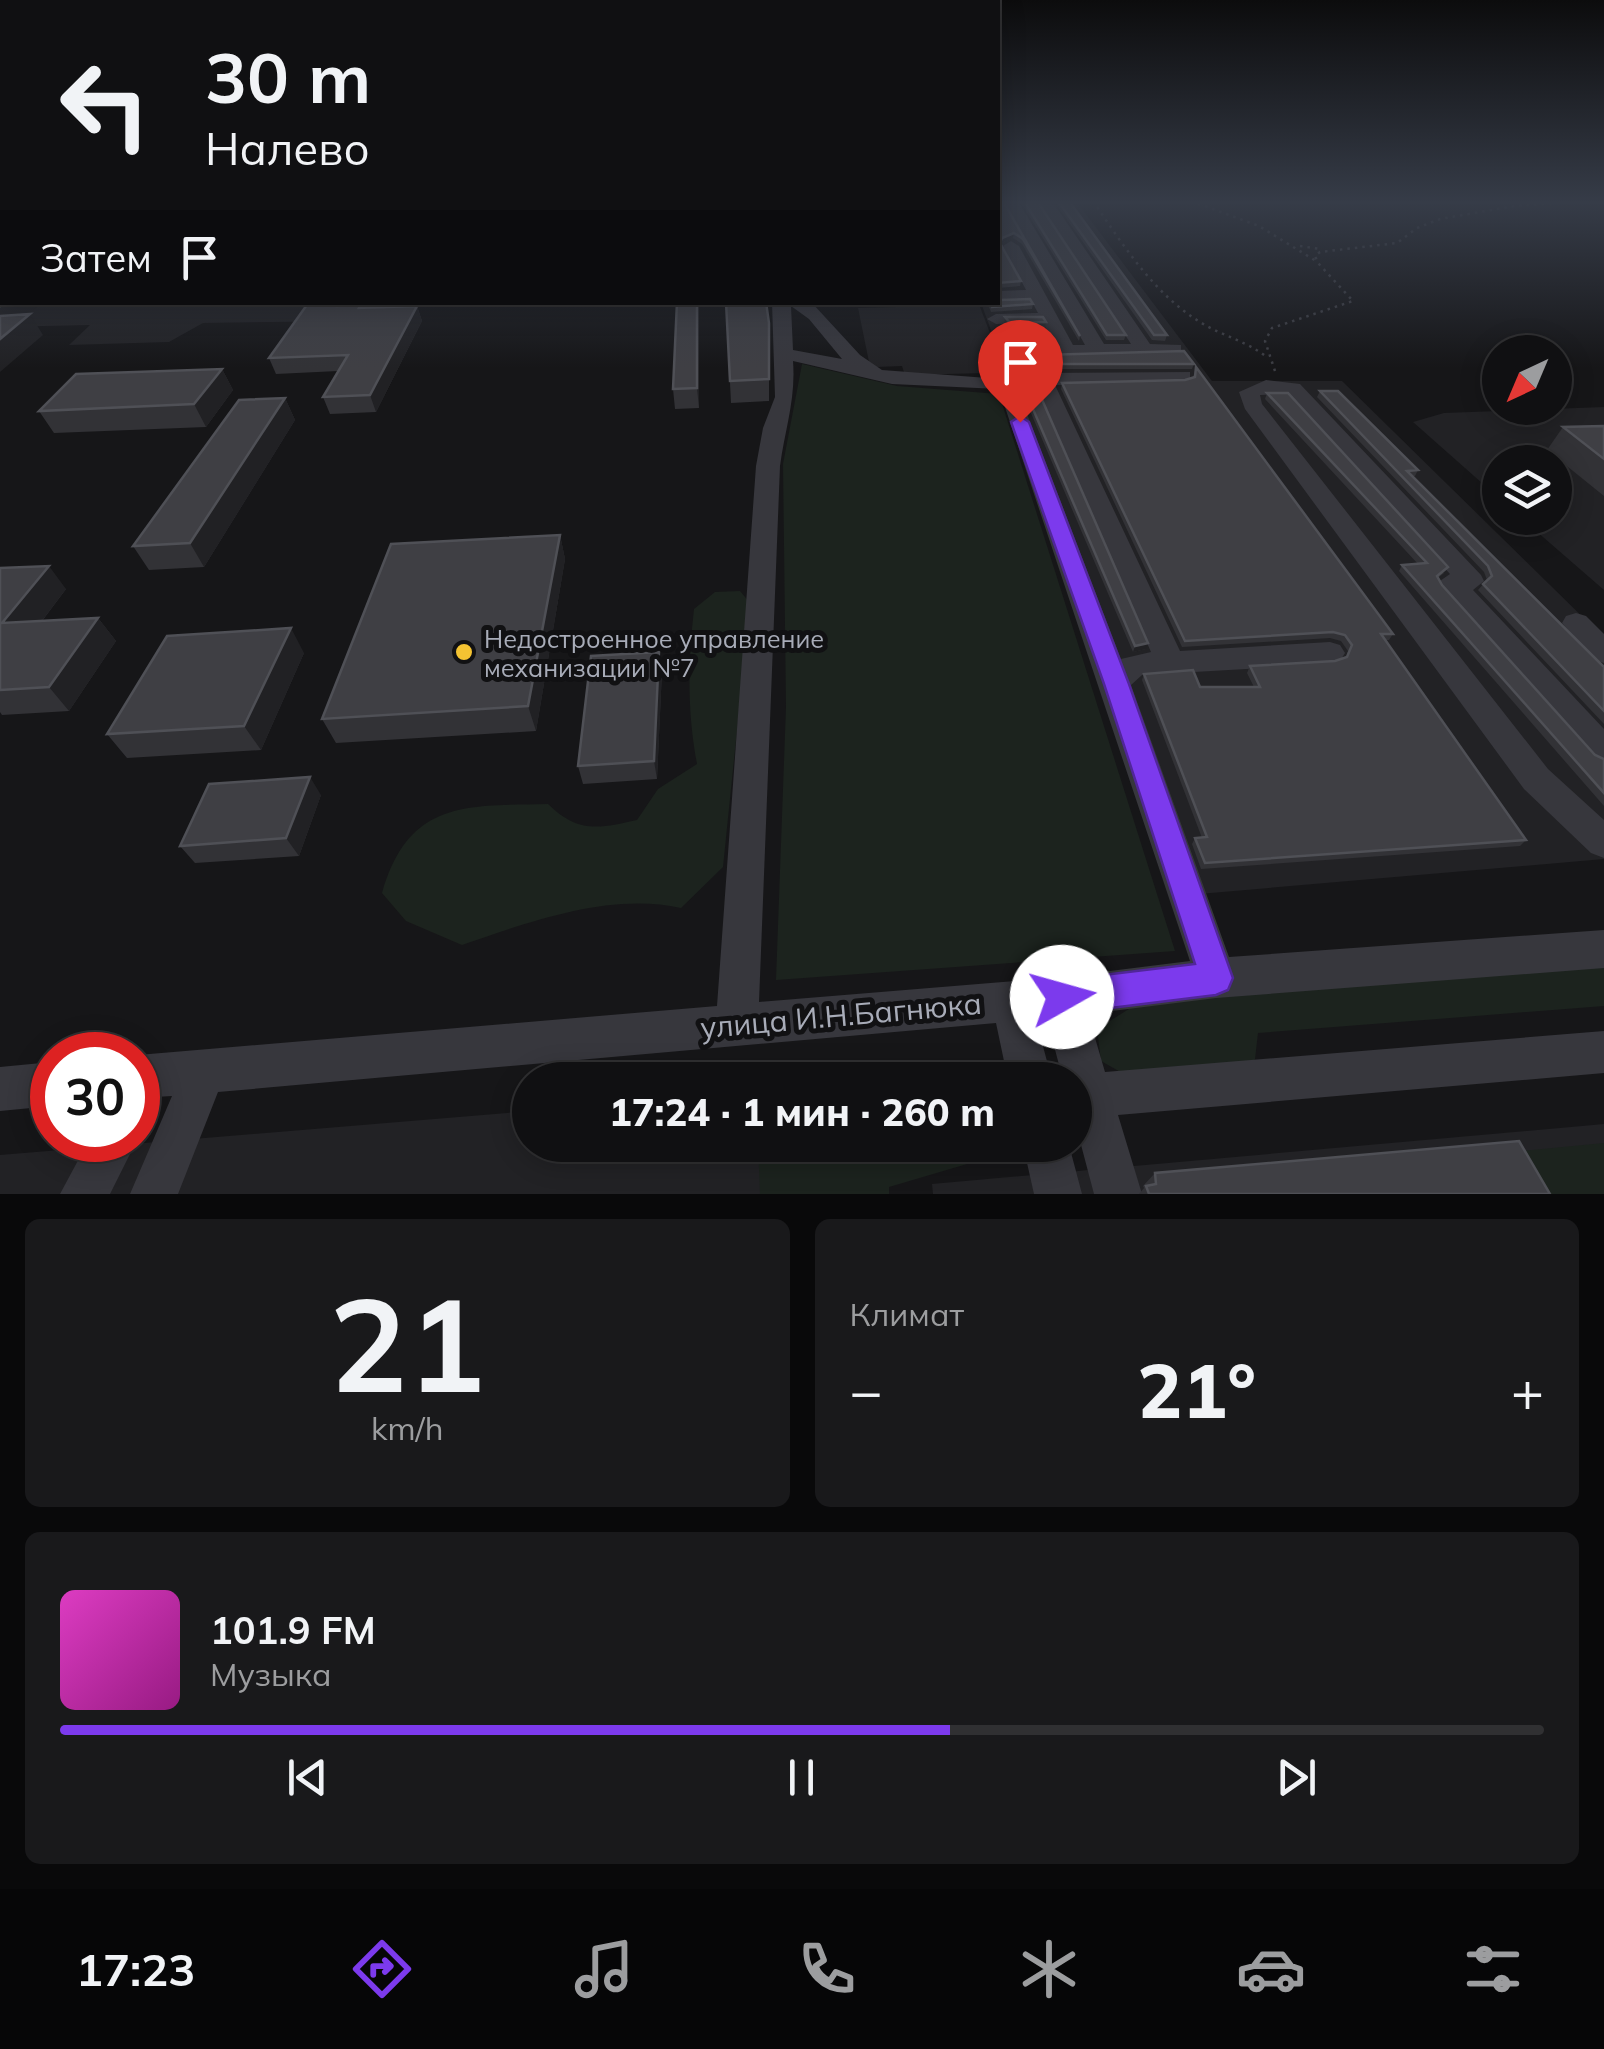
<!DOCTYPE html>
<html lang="ru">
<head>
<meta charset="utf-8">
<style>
  body { margin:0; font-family:Mulish,sans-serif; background:#19191b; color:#f1f3f6; height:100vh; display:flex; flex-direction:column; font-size:38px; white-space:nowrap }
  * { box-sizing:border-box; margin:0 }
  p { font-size:32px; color:#9c9d9f }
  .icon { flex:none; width:55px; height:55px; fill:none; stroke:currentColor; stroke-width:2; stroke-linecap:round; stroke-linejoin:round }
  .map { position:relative; height:1194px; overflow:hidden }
  .sheet { display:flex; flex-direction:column; gap:25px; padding:25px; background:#09090a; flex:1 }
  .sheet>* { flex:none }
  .banner { position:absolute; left:0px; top:0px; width:1000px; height:305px; box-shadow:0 5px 25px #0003,0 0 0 2px #303032; background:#101012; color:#f1f3f6; overflow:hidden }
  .needle { width:65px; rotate:224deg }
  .tools { position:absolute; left:1482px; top:335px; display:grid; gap:20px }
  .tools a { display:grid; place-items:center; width:90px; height:90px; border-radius:50%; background:#101012; box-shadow:0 5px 25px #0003,0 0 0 2px #303032; font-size:50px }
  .speed { position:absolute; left:30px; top:1032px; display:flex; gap:20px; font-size:50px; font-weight:700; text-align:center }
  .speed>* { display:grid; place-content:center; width:130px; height:130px; border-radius:50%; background:#101012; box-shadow:0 5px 25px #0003,0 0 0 2px #303032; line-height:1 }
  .speed .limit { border:15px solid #d22; background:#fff; color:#111 }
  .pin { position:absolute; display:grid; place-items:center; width:85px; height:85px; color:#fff; margin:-102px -42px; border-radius:50% 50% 50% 0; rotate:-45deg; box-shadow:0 0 10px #0007 }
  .pin .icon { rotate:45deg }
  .me { position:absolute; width:110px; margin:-55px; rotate:83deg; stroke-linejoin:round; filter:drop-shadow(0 0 8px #0008) }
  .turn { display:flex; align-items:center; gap:35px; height:210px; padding:0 40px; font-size:45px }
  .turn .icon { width:130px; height:130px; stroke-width:2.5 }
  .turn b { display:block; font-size:70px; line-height:85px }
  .then { display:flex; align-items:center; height:95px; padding:0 40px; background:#0003; gap:20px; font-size:38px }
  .big { font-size:75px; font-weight:800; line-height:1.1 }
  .sheet .tile { flex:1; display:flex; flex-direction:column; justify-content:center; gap:15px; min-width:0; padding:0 35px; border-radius:15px; background:#19191b }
  .sheet .dial { align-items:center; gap:0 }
  .dial b { font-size:130px; line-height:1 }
  .song { display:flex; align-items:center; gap:30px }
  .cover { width:120px; height:120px; border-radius:15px; background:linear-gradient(135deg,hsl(310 70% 55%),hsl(310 70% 35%)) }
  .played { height:10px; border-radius:5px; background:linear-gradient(90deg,#7c3aed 60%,#303032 60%) }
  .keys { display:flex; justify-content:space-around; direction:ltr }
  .heat { display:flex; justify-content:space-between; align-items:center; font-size:55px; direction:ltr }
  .sheet .tiles { flex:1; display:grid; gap:25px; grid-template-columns:1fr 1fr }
  .tile:last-child { grid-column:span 2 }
  .trip { position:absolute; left:512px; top:1062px; width:580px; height:100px; border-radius:50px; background:#101012; box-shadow:0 5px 25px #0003,0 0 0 2px #303032; font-weight:800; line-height:100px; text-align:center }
  .tabs { display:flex; height:160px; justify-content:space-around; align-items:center; background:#060607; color:#9c9d9f }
  .tabs .icon { width:70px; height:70px }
  .tabs .active { color:#7c3aed }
  .tabs b { font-size:45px; color:#f1f3f6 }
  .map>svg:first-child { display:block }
  .built { fill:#222225 }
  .green { fill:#1c231e }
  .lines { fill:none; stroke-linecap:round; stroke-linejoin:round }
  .path { stroke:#3d3e44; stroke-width:2.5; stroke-dasharray:2.5 5; stroke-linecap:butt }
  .minor { fill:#37373d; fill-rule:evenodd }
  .wall { fill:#323236 }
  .shaded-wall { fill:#212124 }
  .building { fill:#3f3f44; stroke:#4f5056; stroke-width:2.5 }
  .route { fill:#7c3aed; stroke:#51269a; stroke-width:2.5 }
  .poi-dot { fill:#f4c332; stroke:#111113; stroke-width:4 }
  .labels { text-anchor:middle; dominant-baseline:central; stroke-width:10; stroke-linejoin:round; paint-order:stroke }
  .poi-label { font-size:25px; fill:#a8acb8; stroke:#111113; text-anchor:start }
  .near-street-label { font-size:30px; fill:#a8acb8; stroke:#111113 }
</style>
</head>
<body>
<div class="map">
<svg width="1604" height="1194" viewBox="0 0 1604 1194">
  <rect width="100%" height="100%" fill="#161618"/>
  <path class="built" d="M 998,201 L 1076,201 L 1212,381 L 1342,381 L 1604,638 L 1604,859 L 1199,894 L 981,303 L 998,302 Z
    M 0,207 L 2,302 L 365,303 L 353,321 L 203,323 L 169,342 L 69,345 L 90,325 L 0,327 Z
    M 972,305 L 980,307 L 1002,364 L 985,364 L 988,373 L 905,375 L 902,366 L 876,367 L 869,362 L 858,308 Z
    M 1604,407 L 1604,590 L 1521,518 L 1555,518 L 1555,462 L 1500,462 L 1500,499 L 1413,422 L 1444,413 Z
    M 530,1111 L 530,1145 L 766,1145 L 765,1194 L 0,1194 L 0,1155 Z
    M 1604,1124 L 1604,1194 L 933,1194 L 932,1184 Z"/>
  <path class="green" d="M 802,364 L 897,386 L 999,394 L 1175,951 L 776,980 L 786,707 L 783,464 Z
    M 740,591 L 750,603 L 723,867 L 681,908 C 610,892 529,922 462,945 L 406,921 L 382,893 C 409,800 465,806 548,804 C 578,833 598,829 637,820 L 658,789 L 697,764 C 687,711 688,662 694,609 L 715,592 Z
    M 1604,964 L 1604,1006 L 1258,1033 L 1255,1059 L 1247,1069 L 1124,1074 L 1101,1061 L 1097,1029 L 1140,1002 Z
    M 1604,1143 L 1604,1194 L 1535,1194 L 1510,1152 Z
    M 758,1145 L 978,1145 L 984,1159 L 889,1187 L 889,1194 L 760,1194 Z"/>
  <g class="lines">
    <path class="path" d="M 1093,201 C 1123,245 1154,294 1200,322 C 1222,336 1247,341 1268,358
      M 1191,201 L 1259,226 L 1316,261
      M 1300,246 L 1320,249
      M 1275,371 L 1265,341 L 1272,328 L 1353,301 L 1318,263 L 1315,256 L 1320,252 L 1397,243 L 1417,228 L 1440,219 L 1514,206 L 1581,201"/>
    <path class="minor" d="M 1004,201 L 1018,201 L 1104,344 L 1131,344 L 1038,201 L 1052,201 L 1150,344 L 1181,345 L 1181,353 L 1040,357 L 1033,355 L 1032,348 L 1001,347 L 998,343 L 1008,337 L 1050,336 L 1043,323 L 996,324 L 987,319 L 996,314 L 1038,313 L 1031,300 L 998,301 L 998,291 L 1026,290 L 1003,246 L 1011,241 L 1019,246 L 1073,345 L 1085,345 Z
      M 0,229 L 2,229 L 2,239 L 0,239 Z
      M 772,302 L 813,304 L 860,355 L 882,370 L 1014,380 L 1121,659 L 1151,652 L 1032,379 L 1042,373 L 1190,372 L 1190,380 L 1183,382 L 1055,385 L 1180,651 L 1330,642 L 1340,645 L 1345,653 L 1340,661 L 1330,664 L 1142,675 L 1131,685 L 1229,957 L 1604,930 L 1604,968 L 1216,998 L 1088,1014 L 1105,1072 L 1604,1031 L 1604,1073 L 1118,1115 L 1142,1194 L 1094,1194 L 1075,1122 L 1075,1080 L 1063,1080 L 1047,1019 L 1036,1020 L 1052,1080 L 1008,1080 L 996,1023 L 218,1092 L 178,1194 L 130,1194 L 172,1096 L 138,1098 L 138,1055 L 717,1006 L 756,466 L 763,428 L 775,397 ZM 791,306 L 809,319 L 842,359 L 793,350 ZM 793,361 L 892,384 L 999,389 L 1190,961 L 1062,977 L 759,1002 L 780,466 C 785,429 796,399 793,361 Z
      M 1266,380 L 1300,384 L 1481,575 L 1484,581 L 1473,590 L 1604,729 L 1604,763 L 1592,759 L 1441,589 L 1437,583 L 1450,574 L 1287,394 L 1260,395 L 1262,404 L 1548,769 L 1604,820 L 1604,858 L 1591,853 L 1524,789 L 1245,409 L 1239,392 Z
      M 1576,613 L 1586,616 L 1604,634 L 1604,663 L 1594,660 L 1562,623 L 1566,616 Z
      M 52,1062 L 52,1106 L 0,1111 L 0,1067 Z
      M 89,1140 L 137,1140 L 110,1194 L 60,1194 Z
      M 1023,1145 L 1069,1145 L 1082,1194 L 1034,1194 Z"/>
  </g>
  <path class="wall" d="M 998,201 L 1003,201 L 1080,336 L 1079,341 L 1022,244 L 1013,238 L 1001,243 L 1021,281 L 1020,286 L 998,288 Z
    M 1020,201 L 1037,201 L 1126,335 L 1124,340 L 1106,340 Z
    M 1054,201 L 1069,201 L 1167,335 L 1165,341 L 1152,340 Z
    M 999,300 L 1033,304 L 1032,309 L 991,312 L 987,302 L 998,302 Z
    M 346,302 L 347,305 L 361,305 L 362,308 L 417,306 L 422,321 L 376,412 L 330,414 L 323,397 L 338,371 L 276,374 L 269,358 Z
    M 677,302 L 699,302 L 699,408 L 675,409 L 673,389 Z
    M 726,302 L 769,323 L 769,401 L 731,403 Z
    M 1005,317 L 1046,322 L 1044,332 L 1008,333 L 1004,328 Z
    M 1010,346 L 1041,355 L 1194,364 L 1192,369 L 1042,369 L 1031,376 L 1146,649 L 1133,652 L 1010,364 L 1012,358 L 1009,351 Z
    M 1196,367 L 1393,634 L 1389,640 L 1385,640 L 1526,840 L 1520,846 L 1201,869 L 1192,844 L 1195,838 L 1202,838 L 1142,680 L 1144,674 L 1200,687 L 1254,687 L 1247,673 L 1250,666 L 1335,661 L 1346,657 L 1348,651 L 1341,641 L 1330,638 L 1182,647 L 1061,389 L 1062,383 L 1185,380 L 1193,377 Z
    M 222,369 L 233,390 L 206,427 L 54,433 L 39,411 Z
    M 1320,391 L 1418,470 L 1415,476 L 1413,476 L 1604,667 L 1604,724 L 1478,590 L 1487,580 L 1484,572 L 1317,397 Z
    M 1267,393 L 1444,573 L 1438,578 L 1442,585 L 1595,755 L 1604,759 L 1604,806 L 1399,571 L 1402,565 L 1418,564 L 1265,399 Z
    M 285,398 L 295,420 L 204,567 L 149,570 L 133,546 Z
    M 1604,426 L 1604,496 L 1547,450 L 1563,427 Z
    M 560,535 L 565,559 L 536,731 L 336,743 L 322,719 Z
    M 0,568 L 66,589 L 42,621 L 98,618 L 116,641 L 69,711 L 2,715 L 0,712 Z
    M 304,653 L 261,750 L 127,758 L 107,734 Z
    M 662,671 L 657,779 L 583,784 L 578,766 Z
    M 321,795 L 299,856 L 195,863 L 180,846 Z
    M 1155,1173 L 1550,1194 L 1139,1194 L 1144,1188 L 1143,1186 Z"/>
  <path class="shaded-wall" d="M 1014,233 L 1013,238 L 1001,243 L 1002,238 Z
    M 4,302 L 41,302 L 42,303 L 0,337 L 0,306 Z
    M 697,302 L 699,302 L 699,408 L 697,388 Z
    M 417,306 L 422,321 L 376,412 L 370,395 Z
    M 30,314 L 43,335 L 0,372 L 0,339 Z
    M 1043,364 L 1042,369 L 1028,378 L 1030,372 Z
    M 222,369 L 233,390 L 206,427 L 194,404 Z
    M 285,398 L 295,420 L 204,567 L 190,543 Z
    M 560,535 L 565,559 L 536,731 L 528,706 Z
    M 49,566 L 66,589 L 22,647 L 2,623 Z
    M 98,618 L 116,641 L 69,711 L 49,687 Z
    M 291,628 L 304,653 L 261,750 L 244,726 Z
    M 1148,643 L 1146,649 L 1133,652 L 1135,646 Z
    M 659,652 L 662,671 L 657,779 L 654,761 Z
    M 310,777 L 321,795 L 299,856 L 286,838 Z"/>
  <path class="building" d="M 998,201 L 1003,201 L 1080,336 L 1023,239 L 1014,233 L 1002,238 L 1000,243 L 1021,281 L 998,283 Z
    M 1024,201 L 1037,201 L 1126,335 L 1107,335 Z
    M 1058,201 L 1069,201 L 1167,335 L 1154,335 Z
    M 2,242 L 2,302 L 4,302 L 0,306 L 0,244 Z
    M 998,298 L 999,300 L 1030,299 L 1033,304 L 992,307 L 990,302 L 998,302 Z
    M 309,302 L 341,302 L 338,306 L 361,305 L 359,308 L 417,306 L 370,395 L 323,397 L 348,355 L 269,358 Z
    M 677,302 L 697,302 L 697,388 L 673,389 Z
    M 726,302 L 766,302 L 769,323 L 769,379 L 730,381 Z
    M 30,314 L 0,339 L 0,316 Z
    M 1005,317 L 1043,317 L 1046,322 L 1010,323 Z
    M 1010,346 L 1030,346 L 1033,353 L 1041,355 L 1184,351 L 1194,364 L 1043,364 L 1030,372 L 1148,643 L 1135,646 L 1011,358 L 1016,358 Z
    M 1196,367 L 1393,634 L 1381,634 L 1526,840 L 1205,863 L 1195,838 L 1207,837 L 1144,674 L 1193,670 L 1200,687 L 1260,687 L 1250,666 L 1335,661 L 1347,657 L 1352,645 L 1345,635 L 1333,632 L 1185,641 L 1062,383 L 1185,380 L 1195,377 Z
    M 222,369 L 194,404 L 39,411 L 76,374 Z
    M 1320,391 L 1338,391 L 1418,470 L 1407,471 L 1604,667 L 1604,711 L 1483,584 L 1492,576 L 1488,566 Z
    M 1267,393 L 1288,393 L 1448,567 L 1437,576 L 1442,585 L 1595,755 L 1604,759 L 1604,793 L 1402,565 L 1427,563 Z
    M 285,398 L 190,543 L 133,546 L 239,400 Z
    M 1604,426 L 1604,459 L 1563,427 Z
    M 560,535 L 528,706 L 322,719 L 391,544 Z
    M 49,566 L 2,623 L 98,618 L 49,687 L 0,690 L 0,568 Z
    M 291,628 L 244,726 L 107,734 L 167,636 Z
    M 659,652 L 654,761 L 578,766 L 591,656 Z
    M 310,777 L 286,838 L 180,846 L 209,784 Z
    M 1519,1141 L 1550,1194 L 1149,1194 L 1146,1186 L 1156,1184 L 1155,1173 Z"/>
  <linearGradient id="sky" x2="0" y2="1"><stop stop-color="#0c0c0d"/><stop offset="0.55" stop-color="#363c48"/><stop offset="1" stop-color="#363c48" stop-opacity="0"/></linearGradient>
  <rect width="1604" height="368" fill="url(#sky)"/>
  <path class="route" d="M 1020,416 L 1029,422 L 1129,684 L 1233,978 L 1228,990 L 1216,995 L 1062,1014 L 1050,1009 L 1045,997 L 1050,985 L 1062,980 L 1195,964 L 1104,684 L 1011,422 Z"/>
  <circle class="poi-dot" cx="464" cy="652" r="10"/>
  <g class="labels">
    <g class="poi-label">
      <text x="484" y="638">Недостроенное управление<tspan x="484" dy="29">механизации №7</tspan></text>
    </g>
    <g class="near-street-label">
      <text transform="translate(841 1015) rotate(-5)">улица И.Н.Багнюка</text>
    </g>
  </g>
</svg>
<div class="tools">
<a><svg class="needle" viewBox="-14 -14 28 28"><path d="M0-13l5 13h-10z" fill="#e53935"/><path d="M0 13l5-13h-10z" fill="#9c9d9f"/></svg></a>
<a><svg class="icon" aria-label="layers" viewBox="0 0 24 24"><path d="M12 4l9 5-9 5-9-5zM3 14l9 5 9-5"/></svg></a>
</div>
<div class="speed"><div class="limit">30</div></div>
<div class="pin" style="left:1020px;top:422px;background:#d93025"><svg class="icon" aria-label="arrive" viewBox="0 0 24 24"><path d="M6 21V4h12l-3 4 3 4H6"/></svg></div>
<svg class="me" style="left:1062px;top:997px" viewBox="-20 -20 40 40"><circle r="19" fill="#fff"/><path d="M0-13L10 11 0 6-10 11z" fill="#7c3aed"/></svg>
<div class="trip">17:24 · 1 мин · 260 m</div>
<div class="banner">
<div class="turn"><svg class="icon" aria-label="left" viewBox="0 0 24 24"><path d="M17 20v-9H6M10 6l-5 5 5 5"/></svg><div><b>30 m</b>Налево</div></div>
<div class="then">Затем<svg class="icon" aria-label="arrive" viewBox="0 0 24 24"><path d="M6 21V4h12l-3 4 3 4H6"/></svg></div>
</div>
</div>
<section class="sheet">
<div class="tiles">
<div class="tile dial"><b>21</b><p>km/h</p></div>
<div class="tile"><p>Климат</p>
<div class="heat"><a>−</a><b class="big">21°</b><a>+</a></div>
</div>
<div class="tile">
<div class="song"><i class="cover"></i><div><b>101.9 FM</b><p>Музыка</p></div></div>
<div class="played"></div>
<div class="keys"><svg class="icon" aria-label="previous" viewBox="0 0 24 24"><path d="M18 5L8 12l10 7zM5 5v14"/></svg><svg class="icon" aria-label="pause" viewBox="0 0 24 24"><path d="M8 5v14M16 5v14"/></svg><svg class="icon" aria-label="next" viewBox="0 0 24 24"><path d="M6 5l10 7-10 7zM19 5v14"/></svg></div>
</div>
</div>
</section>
<nav class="tabs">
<b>17:23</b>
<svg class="icon active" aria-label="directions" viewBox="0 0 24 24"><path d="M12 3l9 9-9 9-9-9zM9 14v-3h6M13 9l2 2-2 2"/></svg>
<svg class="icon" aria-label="music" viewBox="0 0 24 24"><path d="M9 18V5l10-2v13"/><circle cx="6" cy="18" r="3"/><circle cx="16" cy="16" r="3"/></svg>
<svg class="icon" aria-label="phone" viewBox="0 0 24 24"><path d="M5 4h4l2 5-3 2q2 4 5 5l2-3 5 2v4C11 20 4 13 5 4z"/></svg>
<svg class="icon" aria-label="climate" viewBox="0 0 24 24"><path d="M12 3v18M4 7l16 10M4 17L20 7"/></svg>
<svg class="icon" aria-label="car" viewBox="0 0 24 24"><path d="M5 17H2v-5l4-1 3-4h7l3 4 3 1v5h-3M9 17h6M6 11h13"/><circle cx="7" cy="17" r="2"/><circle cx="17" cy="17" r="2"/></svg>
<svg class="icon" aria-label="filters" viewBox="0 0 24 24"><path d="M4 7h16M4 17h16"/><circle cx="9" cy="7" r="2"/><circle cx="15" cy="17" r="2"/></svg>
</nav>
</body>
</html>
